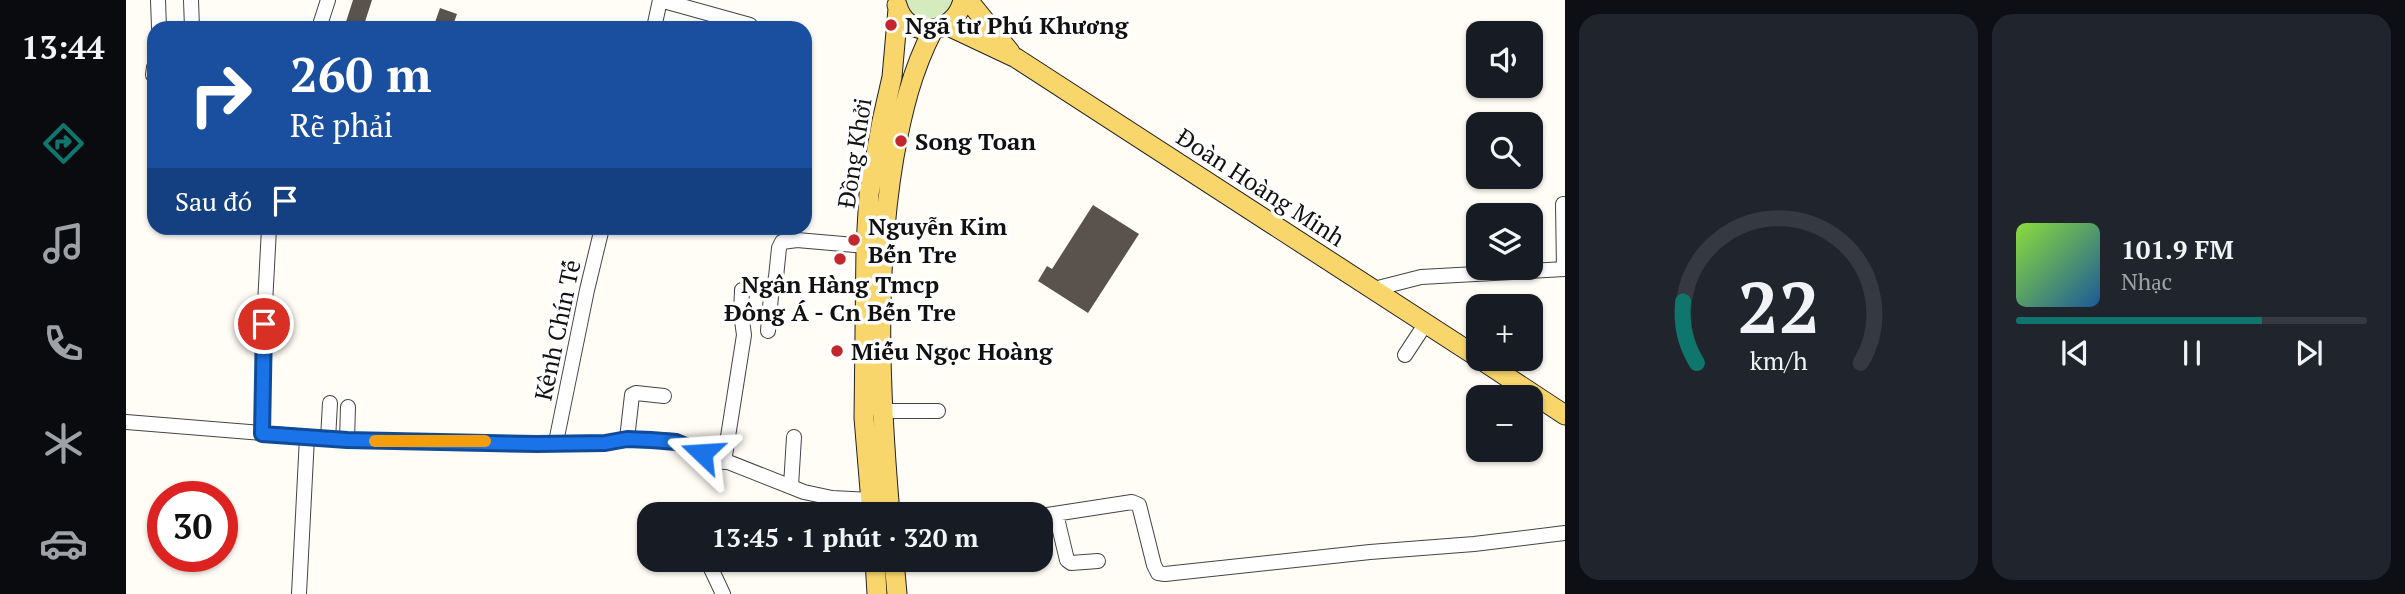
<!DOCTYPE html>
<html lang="vi">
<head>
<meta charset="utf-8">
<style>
  body { margin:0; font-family:"PT Serif",serif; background:#20242c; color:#f1f3f6; height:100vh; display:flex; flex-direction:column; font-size:26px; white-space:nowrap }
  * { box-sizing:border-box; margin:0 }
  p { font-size:23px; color:#9ea1a6 }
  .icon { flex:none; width:38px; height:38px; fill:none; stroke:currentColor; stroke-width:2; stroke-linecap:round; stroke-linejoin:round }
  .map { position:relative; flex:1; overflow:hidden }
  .sheet { display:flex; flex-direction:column; gap:14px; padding:14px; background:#0d0f14; width:840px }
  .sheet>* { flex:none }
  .hud { position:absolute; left:21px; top:21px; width:665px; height:214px; border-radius:21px; box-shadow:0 2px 5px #0004; background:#1a4fa0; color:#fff; overflow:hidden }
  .tools { position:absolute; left:1340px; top:21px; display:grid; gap:14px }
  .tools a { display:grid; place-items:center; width:77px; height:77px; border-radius:14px; background:#171b24; box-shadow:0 2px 5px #0004; font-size:35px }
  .speed { position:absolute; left:21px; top:481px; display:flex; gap:14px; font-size:35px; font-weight:700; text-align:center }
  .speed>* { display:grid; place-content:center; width:91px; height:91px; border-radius:50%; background:#171b24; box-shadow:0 2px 5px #0004; line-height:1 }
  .speed .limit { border:10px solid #d22; background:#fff; color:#111 }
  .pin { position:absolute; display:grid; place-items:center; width:60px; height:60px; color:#fff; margin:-30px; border:4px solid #fff; border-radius:50%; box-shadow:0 2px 7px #0007 }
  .me { position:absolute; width:77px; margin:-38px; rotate:290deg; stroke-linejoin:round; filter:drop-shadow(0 0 5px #0008) }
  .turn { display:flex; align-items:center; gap:24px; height:147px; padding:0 28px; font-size:32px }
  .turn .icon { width:91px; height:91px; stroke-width:2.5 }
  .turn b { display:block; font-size:49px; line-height:60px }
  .then { display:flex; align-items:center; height:66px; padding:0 28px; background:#0003; gap:14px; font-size:26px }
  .sheet .card { flex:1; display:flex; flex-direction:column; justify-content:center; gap:10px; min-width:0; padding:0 24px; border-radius:21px; background:#20242c }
  .sheet .dial { align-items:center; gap:0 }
  .dial svg { height:182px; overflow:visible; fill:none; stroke:#363941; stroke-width:7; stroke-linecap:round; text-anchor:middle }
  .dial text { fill:#f1f3f6; stroke:none }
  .song { display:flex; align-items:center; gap:21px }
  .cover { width:84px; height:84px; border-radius:10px; background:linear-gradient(135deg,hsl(90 70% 55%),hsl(210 70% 35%)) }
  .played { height:7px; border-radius:4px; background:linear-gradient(90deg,#0f766e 70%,#363941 70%) }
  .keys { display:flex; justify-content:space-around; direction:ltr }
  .sheet .tiles { flex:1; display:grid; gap:14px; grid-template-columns:repeat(2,1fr) }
  .trip { position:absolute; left:511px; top:502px; width:416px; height:70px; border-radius:21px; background:#171b24; box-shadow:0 2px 5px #0004; font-weight:800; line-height:70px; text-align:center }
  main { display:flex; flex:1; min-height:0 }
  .menu { display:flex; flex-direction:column; width:126px; justify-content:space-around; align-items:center; background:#090b0e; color:#9ea1a6 }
  .menu .icon { width:49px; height:49px }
  .menu .on { color:#0f766e }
  .menu b { font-size:32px; color:#f1f3f6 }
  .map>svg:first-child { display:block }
  .green { fill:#d5ebbd }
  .building { fill:#5a524d }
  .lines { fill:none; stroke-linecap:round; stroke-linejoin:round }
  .minor-casing { stroke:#444; stroke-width:16 }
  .major-casing { stroke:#222; stroke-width:21 }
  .minor { stroke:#fff; stroke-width:14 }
  .major { stroke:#f9d66b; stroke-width:19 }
  .route-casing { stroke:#114b97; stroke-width:18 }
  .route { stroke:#1a73e8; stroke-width:12 }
  .slow { stroke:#f59e0b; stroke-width:12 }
  .poi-dot { fill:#c4262e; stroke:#fff; stroke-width:2.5 }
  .labels { text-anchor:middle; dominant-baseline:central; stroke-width:7; stroke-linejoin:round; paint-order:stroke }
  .poi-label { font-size:24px; font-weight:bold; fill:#111; stroke:#fff; text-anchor:start }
  .street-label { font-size:24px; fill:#111; stroke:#fff }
</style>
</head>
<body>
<main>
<nav class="menu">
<b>13:44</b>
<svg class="icon on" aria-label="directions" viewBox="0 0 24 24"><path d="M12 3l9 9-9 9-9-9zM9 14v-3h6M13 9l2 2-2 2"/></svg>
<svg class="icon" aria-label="music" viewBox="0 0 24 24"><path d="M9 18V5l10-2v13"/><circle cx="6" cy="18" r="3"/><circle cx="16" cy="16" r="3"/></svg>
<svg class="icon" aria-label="phone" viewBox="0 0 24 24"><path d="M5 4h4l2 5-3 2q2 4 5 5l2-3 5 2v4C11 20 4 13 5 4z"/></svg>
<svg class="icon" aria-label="climate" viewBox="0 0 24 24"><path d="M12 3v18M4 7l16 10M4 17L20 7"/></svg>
<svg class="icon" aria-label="car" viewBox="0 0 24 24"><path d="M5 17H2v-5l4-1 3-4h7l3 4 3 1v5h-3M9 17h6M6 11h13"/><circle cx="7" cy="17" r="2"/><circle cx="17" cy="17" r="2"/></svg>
</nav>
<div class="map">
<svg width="1439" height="594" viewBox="0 0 1439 594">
  <rect width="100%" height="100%" fill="#fffdf5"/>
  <path class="green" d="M 779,0 L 829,0 C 820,25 787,27 779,0 Z"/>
  <path class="building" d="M 227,0 L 246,0 L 237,28 L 218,28 Z
    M 314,8 L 331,14 L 326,28 L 307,28 Z
    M 967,205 L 1013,234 L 962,313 L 912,281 L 921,266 L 926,269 Z"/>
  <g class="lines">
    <g class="minor-casing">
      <path id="minor" d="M 32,0 L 33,28
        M 65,0 L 66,28
        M 534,0 L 624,25
        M 193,28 L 202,0
        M 528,28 L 534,0
        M 27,75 L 28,67
        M 1437,204 L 1438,269
        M 1248,289 L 1295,277 L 1439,269
        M 642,331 L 645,296 L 650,277 L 653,248 L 656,242 L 671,240 L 740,246
        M 1279,355 L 1300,323
        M 756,411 L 812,411
        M 0,422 L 221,440 L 411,444 L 479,443 L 501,439 L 549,441 L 678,492 L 706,498 L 745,500
        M 136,434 L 138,324 L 143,228
        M 202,439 L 204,403
        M 501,439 L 506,395 L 510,393 L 538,396
        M 221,440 L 222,407
        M 430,442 L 461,290 L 476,228
        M 598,462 L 618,335 L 615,313 L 616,290
        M 665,486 L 668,437
        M 930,514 L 941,560 L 945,563 L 972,561
        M 915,516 L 1006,502 L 1013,505 L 1028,565 L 1032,573 L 1039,574 L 1244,552 L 1348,544 L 1439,533
        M 581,560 L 597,594
        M 173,594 L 181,437"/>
    </g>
    <g class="major-casing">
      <path id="major" d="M 842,0 L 884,52
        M 771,5 C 781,41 829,36 837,0
        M 820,25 L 890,58 L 1353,358
        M 1354,359 L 1439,415
        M 746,514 L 738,418 L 740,246 L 743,194 L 756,121 L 766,77 L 772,9
        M 764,514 C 754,396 748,275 768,157 C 776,112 786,70 807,30
        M 749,560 L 751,594
        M 768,560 L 771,594"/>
    </g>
    <use href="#minor" class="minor"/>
    <use href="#major" class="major"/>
  </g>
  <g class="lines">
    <g class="route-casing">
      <path id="route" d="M 138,324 L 136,434 L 221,440 L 411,444 L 479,443 L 501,439 L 525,440 L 550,442 L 576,453"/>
    </g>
    <use href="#route" class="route"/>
    <path class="slow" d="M 249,441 L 359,441"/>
  </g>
  <g class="poi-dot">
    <circle cx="765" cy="25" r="7"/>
    <circle cx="775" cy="141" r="7"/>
    <circle cx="728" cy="240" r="7"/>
    <circle cx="714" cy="259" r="7"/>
    <circle cx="711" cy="351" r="7"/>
  </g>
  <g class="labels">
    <g class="poi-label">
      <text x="779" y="25">Ngã tư Phú Khương</text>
      <text x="789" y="141">Song Toan</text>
      <text x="742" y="226">Nguyễn Kim<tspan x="742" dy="28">Bến Tre</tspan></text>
      <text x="714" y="284" text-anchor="middle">Ngân Hàng Tmcp<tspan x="714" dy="28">Đông Á - Cn Bến Tre</tspan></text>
      <text x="725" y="351">Miếu Ngọc Hoàng</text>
    </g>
    <g class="street-label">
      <text transform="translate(728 153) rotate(-81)">Đồng Khởi</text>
      <text transform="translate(1135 187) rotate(33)">Đoàn Hoàng Minh</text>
      <text transform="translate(431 330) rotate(-78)">Kênh Chín Tế</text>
    </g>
  </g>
</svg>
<div class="tools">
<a><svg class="icon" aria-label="sound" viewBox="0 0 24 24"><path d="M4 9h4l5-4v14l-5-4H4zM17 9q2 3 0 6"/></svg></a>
<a><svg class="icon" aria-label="search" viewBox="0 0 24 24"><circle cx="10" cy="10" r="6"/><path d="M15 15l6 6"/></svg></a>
<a><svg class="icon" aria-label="layers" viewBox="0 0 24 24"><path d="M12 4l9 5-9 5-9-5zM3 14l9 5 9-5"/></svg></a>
<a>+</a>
<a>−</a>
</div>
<div class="speed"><div class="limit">30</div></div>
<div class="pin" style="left:138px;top:324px;background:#d93025"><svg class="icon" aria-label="arrive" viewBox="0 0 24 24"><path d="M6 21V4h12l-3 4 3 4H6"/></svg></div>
<svg class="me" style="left:576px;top:453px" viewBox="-20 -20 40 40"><path d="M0-17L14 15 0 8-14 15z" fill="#1a73e8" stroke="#fff" stroke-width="4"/></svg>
<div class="trip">13:45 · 1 phút · 320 m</div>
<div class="hud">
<div class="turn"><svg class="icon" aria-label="right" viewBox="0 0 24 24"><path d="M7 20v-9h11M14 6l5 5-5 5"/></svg><div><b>260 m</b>Rẽ phải</div></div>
<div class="then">Sau đó<svg class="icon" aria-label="arrive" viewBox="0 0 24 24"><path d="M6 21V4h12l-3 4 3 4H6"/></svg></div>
</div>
</div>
<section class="sheet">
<div class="tiles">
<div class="card dial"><svg viewBox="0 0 100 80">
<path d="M14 69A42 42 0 1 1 86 69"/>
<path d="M14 69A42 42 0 0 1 8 42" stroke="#0f766e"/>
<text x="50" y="56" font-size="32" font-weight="700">22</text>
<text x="50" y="72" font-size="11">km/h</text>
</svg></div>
<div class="card">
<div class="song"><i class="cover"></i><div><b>101.9 FM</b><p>Nhạc</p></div></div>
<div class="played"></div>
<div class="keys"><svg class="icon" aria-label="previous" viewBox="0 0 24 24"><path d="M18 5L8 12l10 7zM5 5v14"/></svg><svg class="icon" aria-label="pause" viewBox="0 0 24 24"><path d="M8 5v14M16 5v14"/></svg><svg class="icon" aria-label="next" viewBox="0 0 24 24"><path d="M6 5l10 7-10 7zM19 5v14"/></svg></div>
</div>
</div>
</section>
</main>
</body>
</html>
